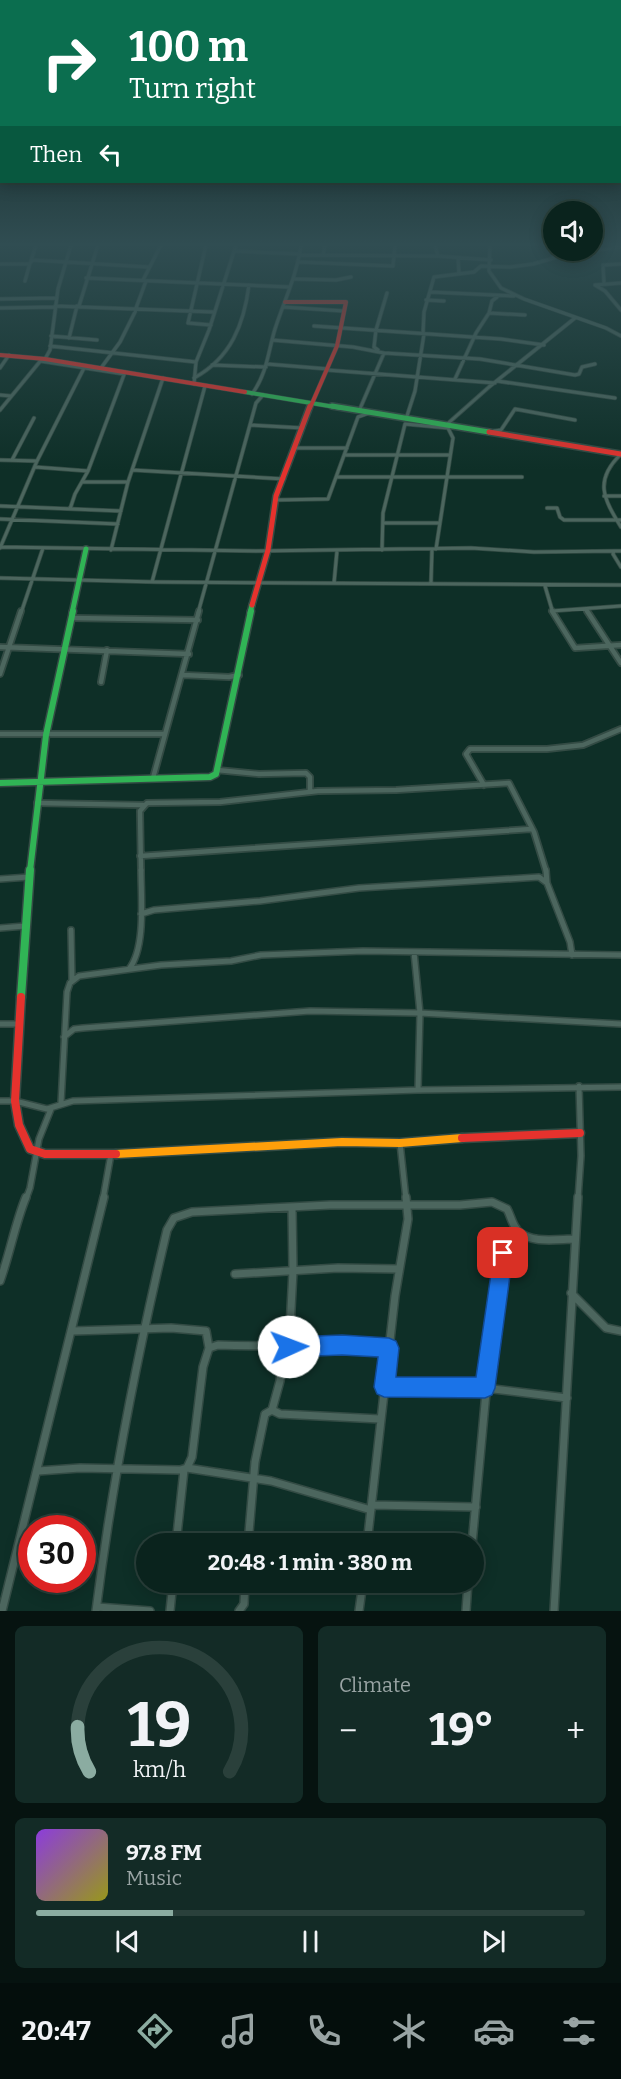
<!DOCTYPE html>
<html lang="en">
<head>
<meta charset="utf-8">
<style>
  body { margin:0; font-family:Bitter,serif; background:#132b26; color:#f1f3f6; height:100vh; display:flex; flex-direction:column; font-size:22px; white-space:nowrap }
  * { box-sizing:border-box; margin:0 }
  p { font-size:20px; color:#99a4a4 }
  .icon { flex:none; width:33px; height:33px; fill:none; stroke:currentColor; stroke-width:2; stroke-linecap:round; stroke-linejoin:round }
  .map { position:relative; height:1611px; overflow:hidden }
  .sheet { display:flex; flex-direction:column; gap:15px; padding:15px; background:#061310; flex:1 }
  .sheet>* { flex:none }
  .top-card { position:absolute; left:0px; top:0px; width:621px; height:183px; box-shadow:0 3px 15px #0003,0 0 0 2px #2a403b; background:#0b6e4f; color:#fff; overflow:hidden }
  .tools { position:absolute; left:543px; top:201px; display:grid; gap:12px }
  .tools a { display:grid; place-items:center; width:60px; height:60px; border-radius:50%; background:#0a231d; box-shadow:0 3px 15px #0003,0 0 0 2px #2a403b; font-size:30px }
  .speed { position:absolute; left:18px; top:1515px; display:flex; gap:12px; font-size:30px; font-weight:700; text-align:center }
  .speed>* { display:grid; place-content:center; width:78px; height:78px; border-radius:50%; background:#0a231d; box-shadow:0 3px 15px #0003,0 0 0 2px #2a403b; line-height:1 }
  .speed .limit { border:9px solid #d22; background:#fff; color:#111 }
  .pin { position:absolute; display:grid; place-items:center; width:51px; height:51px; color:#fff; margin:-26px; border-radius:12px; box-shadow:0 3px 9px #0006 }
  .me { position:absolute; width:66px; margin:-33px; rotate:88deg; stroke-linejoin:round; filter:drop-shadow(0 0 4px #0008) }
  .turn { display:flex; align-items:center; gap:21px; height:126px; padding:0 30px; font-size:27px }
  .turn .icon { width:78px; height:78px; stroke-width:2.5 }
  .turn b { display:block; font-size:42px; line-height:51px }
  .then { display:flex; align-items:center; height:57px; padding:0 30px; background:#0003; gap:12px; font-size:22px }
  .big { font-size:45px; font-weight:700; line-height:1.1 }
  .sheet .card { flex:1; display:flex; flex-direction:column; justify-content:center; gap:9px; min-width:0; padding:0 21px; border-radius:9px; background:#132b26 }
  .sheet .dial { align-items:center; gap:0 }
  .dial svg { height:156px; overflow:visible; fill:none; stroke:#2a403b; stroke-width:7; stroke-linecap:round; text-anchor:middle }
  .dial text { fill:#f1f3f6; stroke:none }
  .song { display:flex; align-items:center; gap:18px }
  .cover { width:72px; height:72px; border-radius:9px; background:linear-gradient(135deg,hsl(270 70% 55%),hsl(60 70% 35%)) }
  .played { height:6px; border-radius:3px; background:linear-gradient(90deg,#8baca1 25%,#2a403b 25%) }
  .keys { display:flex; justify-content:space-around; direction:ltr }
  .heat { display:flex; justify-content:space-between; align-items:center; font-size:33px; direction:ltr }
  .sheet .tiles { flex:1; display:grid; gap:15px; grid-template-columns:1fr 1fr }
  .card:last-child { grid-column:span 2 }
  .trip { position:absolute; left:136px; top:1533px; width:348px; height:60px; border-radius:30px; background:#0a231d; box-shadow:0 3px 15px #0003,0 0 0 2px #2a403b; font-weight:700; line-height:60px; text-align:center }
  .tab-bar { display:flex; height:96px; justify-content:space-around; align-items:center; background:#040e0c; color:#99a4a4 }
  .tab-bar .icon { width:42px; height:42px }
  .tab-bar .current { color:#8baca1 }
  .tab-bar b { font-size:27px; color:#f1f3f6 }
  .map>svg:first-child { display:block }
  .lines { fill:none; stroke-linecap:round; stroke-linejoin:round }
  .street-far3-casing { stroke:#334b44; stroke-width:4.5 }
  .street-far2-casing { stroke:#334b44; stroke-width:8 }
  .street-far1-casing { stroke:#334b44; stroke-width:8 }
  .street-casing { stroke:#334b44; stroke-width:10 }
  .fast-far3-casing { stroke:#334b44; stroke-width:5 }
  .fast-far2-casing { stroke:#334b44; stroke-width:8 }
  .fast-far1-casing { stroke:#334b44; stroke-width:9 }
  .fast-casing { stroke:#334b44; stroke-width:11 }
  .slow-casing { stroke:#334b44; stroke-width:11 }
  .jam-far2-casing { stroke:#334b44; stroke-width:5 }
  .jam-far1-casing { stroke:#334b44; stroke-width:8 }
  .jam-casing { stroke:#334b44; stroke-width:11 }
  .street-far3 { stroke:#4c665e; stroke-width:3 }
  .street-far2 { stroke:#4c665e; stroke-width:4.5 }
  .street-far1 { stroke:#4c665e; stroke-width:5 }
  .street { stroke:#4c665e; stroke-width:7 }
  .fast-far3 { stroke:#30b455; stroke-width:4 }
  .fast-far2 { stroke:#30b455; stroke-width:5 }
  .fast-far1 { stroke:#30b455; stroke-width:6 }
  .fast { stroke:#30b455; stroke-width:8 }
  .slow { stroke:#ff9f0a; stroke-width:8 }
  .jam-far2 { stroke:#e5322d; stroke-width:4 }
  .jam-far1 { stroke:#e5322d; stroke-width:5 }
  .jam { stroke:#e5322d; stroke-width:8 }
  .route { fill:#1a73e8; stroke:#114b97; stroke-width:1.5 }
</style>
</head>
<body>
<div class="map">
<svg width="621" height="1611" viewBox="0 0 621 1611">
  <rect width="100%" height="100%" fill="#0e2f27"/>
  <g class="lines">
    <g class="street-far3-casing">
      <path id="street-far3" d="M 206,245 L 188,323 L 211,325
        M 435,245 L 438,256
        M 490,245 L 489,271 L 501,288 L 524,299 L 606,328 L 621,336
        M 234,251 L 300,254
        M 300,255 L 438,256 L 491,260
        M 323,255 L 325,245
        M 458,258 L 459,273
        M 31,261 L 36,245
        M 299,262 L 393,266 L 395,245
        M 0,264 L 29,264 L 33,260 L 148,267
        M 86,278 L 199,283
        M 295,279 L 336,280 L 351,277
        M 143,280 L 161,245
        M 25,281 L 30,263
        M 199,283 L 290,287
        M 604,283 L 603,265 L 621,264
        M 621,283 L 595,285 L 605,291 L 621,310
        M 430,292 L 514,296
        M 0,299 L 56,298
        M 426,300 L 444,301
        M 55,306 L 214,312
        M 79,306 L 98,245
        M 283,307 L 344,311
        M 0,308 L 55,307
        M 136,308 L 146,281
        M 489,313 L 525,315
        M 314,326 L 501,339 L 544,345
        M 423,334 L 424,312 L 434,277 L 474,272 L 481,266 L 510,267 L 533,264 L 571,253 L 621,247
        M 51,336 L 97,340
        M 69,338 L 77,306
        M 272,340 L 353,347 L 384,353 L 480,359 L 575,375 L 579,374 L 582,367 L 595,364
        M 50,346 L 196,362
        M 378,350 L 374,347 L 376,330 L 387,293
        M 45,359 L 50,350 L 58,289 L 71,245
        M 40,361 L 124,374
        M 267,364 L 328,369
        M 212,365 L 266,367
        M 0,368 L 9,355
        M 101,368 L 120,342 L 137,308
        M 327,370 L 495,383
        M 194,378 C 231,358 244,324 249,285
        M 455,379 L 476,333 L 489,313 L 492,301 L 497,297
        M 497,381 L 615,398
        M 194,384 L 196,362 L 209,330 L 236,245
        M 252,394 C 267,374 268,352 275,329 C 284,301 297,275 301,245
        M 0,395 L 11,396
        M 0,410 L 42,359
        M 359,411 L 384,353
        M 406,419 L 415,391 L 424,334
        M 251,425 L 303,428
        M 445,426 L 489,387 L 575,318
        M 494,431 L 501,430 L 515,409 L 575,420
        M 296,448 L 347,448
        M 621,454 C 594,480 603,498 621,527
        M 344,455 L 450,455
        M 0,460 L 37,461
        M 12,460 L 34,418
        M 35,467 L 88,471
        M 132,470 L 284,479
        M 336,477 L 522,477
        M 82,482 L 128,482
        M 604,496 L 621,496
        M 275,500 L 328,499 L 358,417 L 369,413
        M 0,506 L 121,511
        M 547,508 L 557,508 L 560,517 L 564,520 L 621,520
        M 70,509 L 75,494 L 88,471 L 125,372
        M 0,519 L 118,524
        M 383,523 L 440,523
        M 0,547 L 256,551 L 471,548 L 534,552 L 614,551
        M 0,548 L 37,461 L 84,368
        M 436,549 L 453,438 L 447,426
        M 111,550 L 128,482 L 163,378
        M 382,550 L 383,513 L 405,424 L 448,428
        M 621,551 L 614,551 L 613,554 L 621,567
        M 0,578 L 156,582 L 621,585
        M 152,582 L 205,386
        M 431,582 L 432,549
        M 334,583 L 337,551
        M 545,586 L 553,613
        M 586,609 L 588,613
        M 552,611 L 621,606
        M 21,613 L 43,548
        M 198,613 L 256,403 L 263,395"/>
    </g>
    <g class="street-far2-casing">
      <path id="street-far2" d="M 552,611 L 575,648 L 621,645
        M 587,611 L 621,663
        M 72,618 L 198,620
        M 0,647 L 189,654
        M 0,674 L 21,611
        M 183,675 L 229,677 L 239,675
        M 101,682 L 107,650
        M 0,734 L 164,734
        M 217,770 L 259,774 L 306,773 L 310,777 L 310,791
        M 153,778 L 199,611
        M 484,785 L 466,754 L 470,749 L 547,749 L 583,745 L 621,729
        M 37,803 L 143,805
        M 140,856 L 531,829
        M 141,871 L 140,811 L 147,803 L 220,802 L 318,791 L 396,790 L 509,783 L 534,832 L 546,871"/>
    </g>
    <g class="street-far1-casing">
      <path id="street-far1" d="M 546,870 L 547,883
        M 0,879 L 29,877
        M 141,914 L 154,910 L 260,901 L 359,888 L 539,877 L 547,883 L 570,942 L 572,955
        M 0,928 L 25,926
        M 71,930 L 72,980
        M 414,952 L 420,1013 L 418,1090
        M 129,969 C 146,948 141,897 141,870
        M 0,1024 L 19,1024
        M 64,1037 L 74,1029 L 83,1028 L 310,1011 L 420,1013 L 621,1024
        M 0,1101 L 15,1101 L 47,1109 L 73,1101 L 418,1090 L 621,1087
        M 61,1103 L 67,992 L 70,983 L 79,976 L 161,965 L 231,961 L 261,955 L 363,951 L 621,955
        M 400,1143 L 406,1199
        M 26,1199 L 30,1188 L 39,1139 L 51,1109
        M 103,1199 L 111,1154
        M 578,1199 L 581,1156 L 579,1086"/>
    </g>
    <g class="street-casing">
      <path id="street" d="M 235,1274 L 338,1268 L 399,1269
        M 0,1281 C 10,1253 15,1224 26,1197
        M 571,1293 L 606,1328 L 621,1331
        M 289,1347 L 293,1271 L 292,1207
        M 209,1348 L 218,1345 C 275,1347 332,1344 389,1348
        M 384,1387 L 485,1388 L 567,1398
        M 272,1410 L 280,1414 L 380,1419
        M 187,1468 L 271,1481 L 371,1510
        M 38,1471 L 80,1468 L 180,1470 L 187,1468 L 192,1457 L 203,1367 L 209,1348 L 206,1331 L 171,1328 L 72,1331
        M 372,1505 L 476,1507
        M 176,1544 L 184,1470
        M 248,1544 L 255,1462 L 265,1414 L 272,1410 L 280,1381 L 284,1347
        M 367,1544 L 395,1296 L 408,1219 L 406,1197
        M 472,1544 L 493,1317 L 503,1253 L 516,1228
        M 97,1607 L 150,1611
        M 2,1611 L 104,1197
        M 96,1611 C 112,1482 137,1356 167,1230 L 174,1218 L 192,1212 L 330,1205 L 460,1205 L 492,1202 L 507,1209 C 511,1216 512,1225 518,1231 C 531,1244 558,1239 575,1239
        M 170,1611 L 173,1582
        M 239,1611 L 244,1604 L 245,1582
        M 359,1611 L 363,1582
        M 466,1611 L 468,1582
        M 554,1611 L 578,1197"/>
    </g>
    <g class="fast-far3-casing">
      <path id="fast-far3" d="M 245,392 L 341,408"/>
    </g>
    <g class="fast-far2-casing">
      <path id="fast-far2" d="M 332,406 L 489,432
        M 72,613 L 86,549
        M 250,613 L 252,605"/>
    </g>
    <g class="fast-far1-casing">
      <path id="fast-far1" d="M 0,783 L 210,777 L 216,774 L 251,611
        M 30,871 L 46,735 L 73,611"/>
    </g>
    <g class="fast-casing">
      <path id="fast" d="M 21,997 L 30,870"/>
    </g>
    <g class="slow-casing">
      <path id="slow" d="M 116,1154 L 342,1142 L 400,1143 L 462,1138"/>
    </g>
    <g class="jam-far2-casing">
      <path id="jam-far2" d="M 285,302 L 346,302 L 337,346 L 310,408
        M 0,355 L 45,359 L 245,392"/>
    </g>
    <g class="jam-far1-casing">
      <path id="jam-far1" d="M 489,432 L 621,454
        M 252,605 L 268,550 L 276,496 L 310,406"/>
    </g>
    <g class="jam-casing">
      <path id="jam" d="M 21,997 L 15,1101 L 19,1125 L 30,1149 L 45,1154 L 116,1154
        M 462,1138 L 580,1133"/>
    </g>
    <use href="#street-far3" class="street-far3"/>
    <use href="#street-far2" class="street-far2"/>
    <use href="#street-far1" class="street-far1"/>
    <use href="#street" class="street"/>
    <use href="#fast-far3" class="fast-far3"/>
    <use href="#fast-far2" class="fast-far2"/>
    <use href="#fast-far1" class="fast-far1"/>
    <use href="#fast" class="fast"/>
    <use href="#slow" class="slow"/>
    <use href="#jam-far2" class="jam-far2"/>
    <use href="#jam-far1" class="jam-far1"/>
    <use href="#jam" class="jam"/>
  </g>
  <linearGradient id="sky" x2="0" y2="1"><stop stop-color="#081a15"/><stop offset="0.52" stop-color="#304d52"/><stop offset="1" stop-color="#304d52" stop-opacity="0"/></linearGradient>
  <rect width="621" height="470" fill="url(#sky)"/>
  <path class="route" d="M 503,1244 L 510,1247 L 513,1253 L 495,1388 L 492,1395 L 485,1398 L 384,1397 L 377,1394 L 374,1387 L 378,1357 L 342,1355 L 289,1357 L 282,1354 L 279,1347 L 282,1340 L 289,1337 L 342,1335 L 389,1338 L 396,1341 L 399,1348 L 396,1377 L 476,1377 L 494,1253 L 496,1247 Z"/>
</svg>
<div class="tools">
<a><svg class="icon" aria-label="sound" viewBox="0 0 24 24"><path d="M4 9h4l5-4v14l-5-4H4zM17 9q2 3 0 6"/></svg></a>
</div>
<div class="speed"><div class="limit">30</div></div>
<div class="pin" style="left:503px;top:1253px;background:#d93025"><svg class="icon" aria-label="arrive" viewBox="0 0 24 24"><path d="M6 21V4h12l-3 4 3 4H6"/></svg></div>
<svg class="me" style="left:289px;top:1347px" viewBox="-20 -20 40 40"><circle r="19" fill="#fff"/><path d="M0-13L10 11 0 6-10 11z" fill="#1a73e8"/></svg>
<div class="trip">20:48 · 1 min · 380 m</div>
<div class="top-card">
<div class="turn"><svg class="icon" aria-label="right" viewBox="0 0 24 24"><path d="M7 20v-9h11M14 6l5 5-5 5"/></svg><div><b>100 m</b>Turn right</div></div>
<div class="then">Then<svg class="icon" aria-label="left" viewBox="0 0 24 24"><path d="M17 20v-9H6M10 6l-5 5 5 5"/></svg></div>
</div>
</div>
<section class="sheet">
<div class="tiles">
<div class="card dial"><svg viewBox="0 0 100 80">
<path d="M14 69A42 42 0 1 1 86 69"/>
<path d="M14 69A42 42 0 0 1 8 46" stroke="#8baca1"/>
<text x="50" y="56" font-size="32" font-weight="700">19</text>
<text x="50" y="72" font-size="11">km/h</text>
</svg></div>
<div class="card"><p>Climate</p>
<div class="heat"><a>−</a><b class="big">19°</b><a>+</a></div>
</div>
<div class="card">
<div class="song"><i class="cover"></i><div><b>97.8 FM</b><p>Music</p></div></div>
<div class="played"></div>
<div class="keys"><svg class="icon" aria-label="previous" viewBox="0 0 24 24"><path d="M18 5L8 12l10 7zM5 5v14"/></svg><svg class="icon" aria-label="pause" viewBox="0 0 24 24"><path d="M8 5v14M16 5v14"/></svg><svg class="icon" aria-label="next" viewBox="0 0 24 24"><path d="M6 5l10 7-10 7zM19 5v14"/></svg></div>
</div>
</div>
</section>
<nav class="tab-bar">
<b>20:47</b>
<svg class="icon current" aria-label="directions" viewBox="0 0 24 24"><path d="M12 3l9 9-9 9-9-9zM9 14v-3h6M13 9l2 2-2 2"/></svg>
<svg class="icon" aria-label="music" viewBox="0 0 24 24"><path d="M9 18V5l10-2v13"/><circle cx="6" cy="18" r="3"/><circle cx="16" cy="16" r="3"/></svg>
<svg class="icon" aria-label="phone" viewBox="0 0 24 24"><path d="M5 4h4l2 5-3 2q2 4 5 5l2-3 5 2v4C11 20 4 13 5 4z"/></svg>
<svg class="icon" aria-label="climate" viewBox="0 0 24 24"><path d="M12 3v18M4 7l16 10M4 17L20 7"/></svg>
<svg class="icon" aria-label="car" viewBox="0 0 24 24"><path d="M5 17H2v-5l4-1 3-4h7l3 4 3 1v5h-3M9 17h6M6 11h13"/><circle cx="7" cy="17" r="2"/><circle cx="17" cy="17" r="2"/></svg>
<svg class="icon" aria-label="filters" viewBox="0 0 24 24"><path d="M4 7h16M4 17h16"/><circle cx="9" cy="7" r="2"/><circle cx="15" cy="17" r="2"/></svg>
</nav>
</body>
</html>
